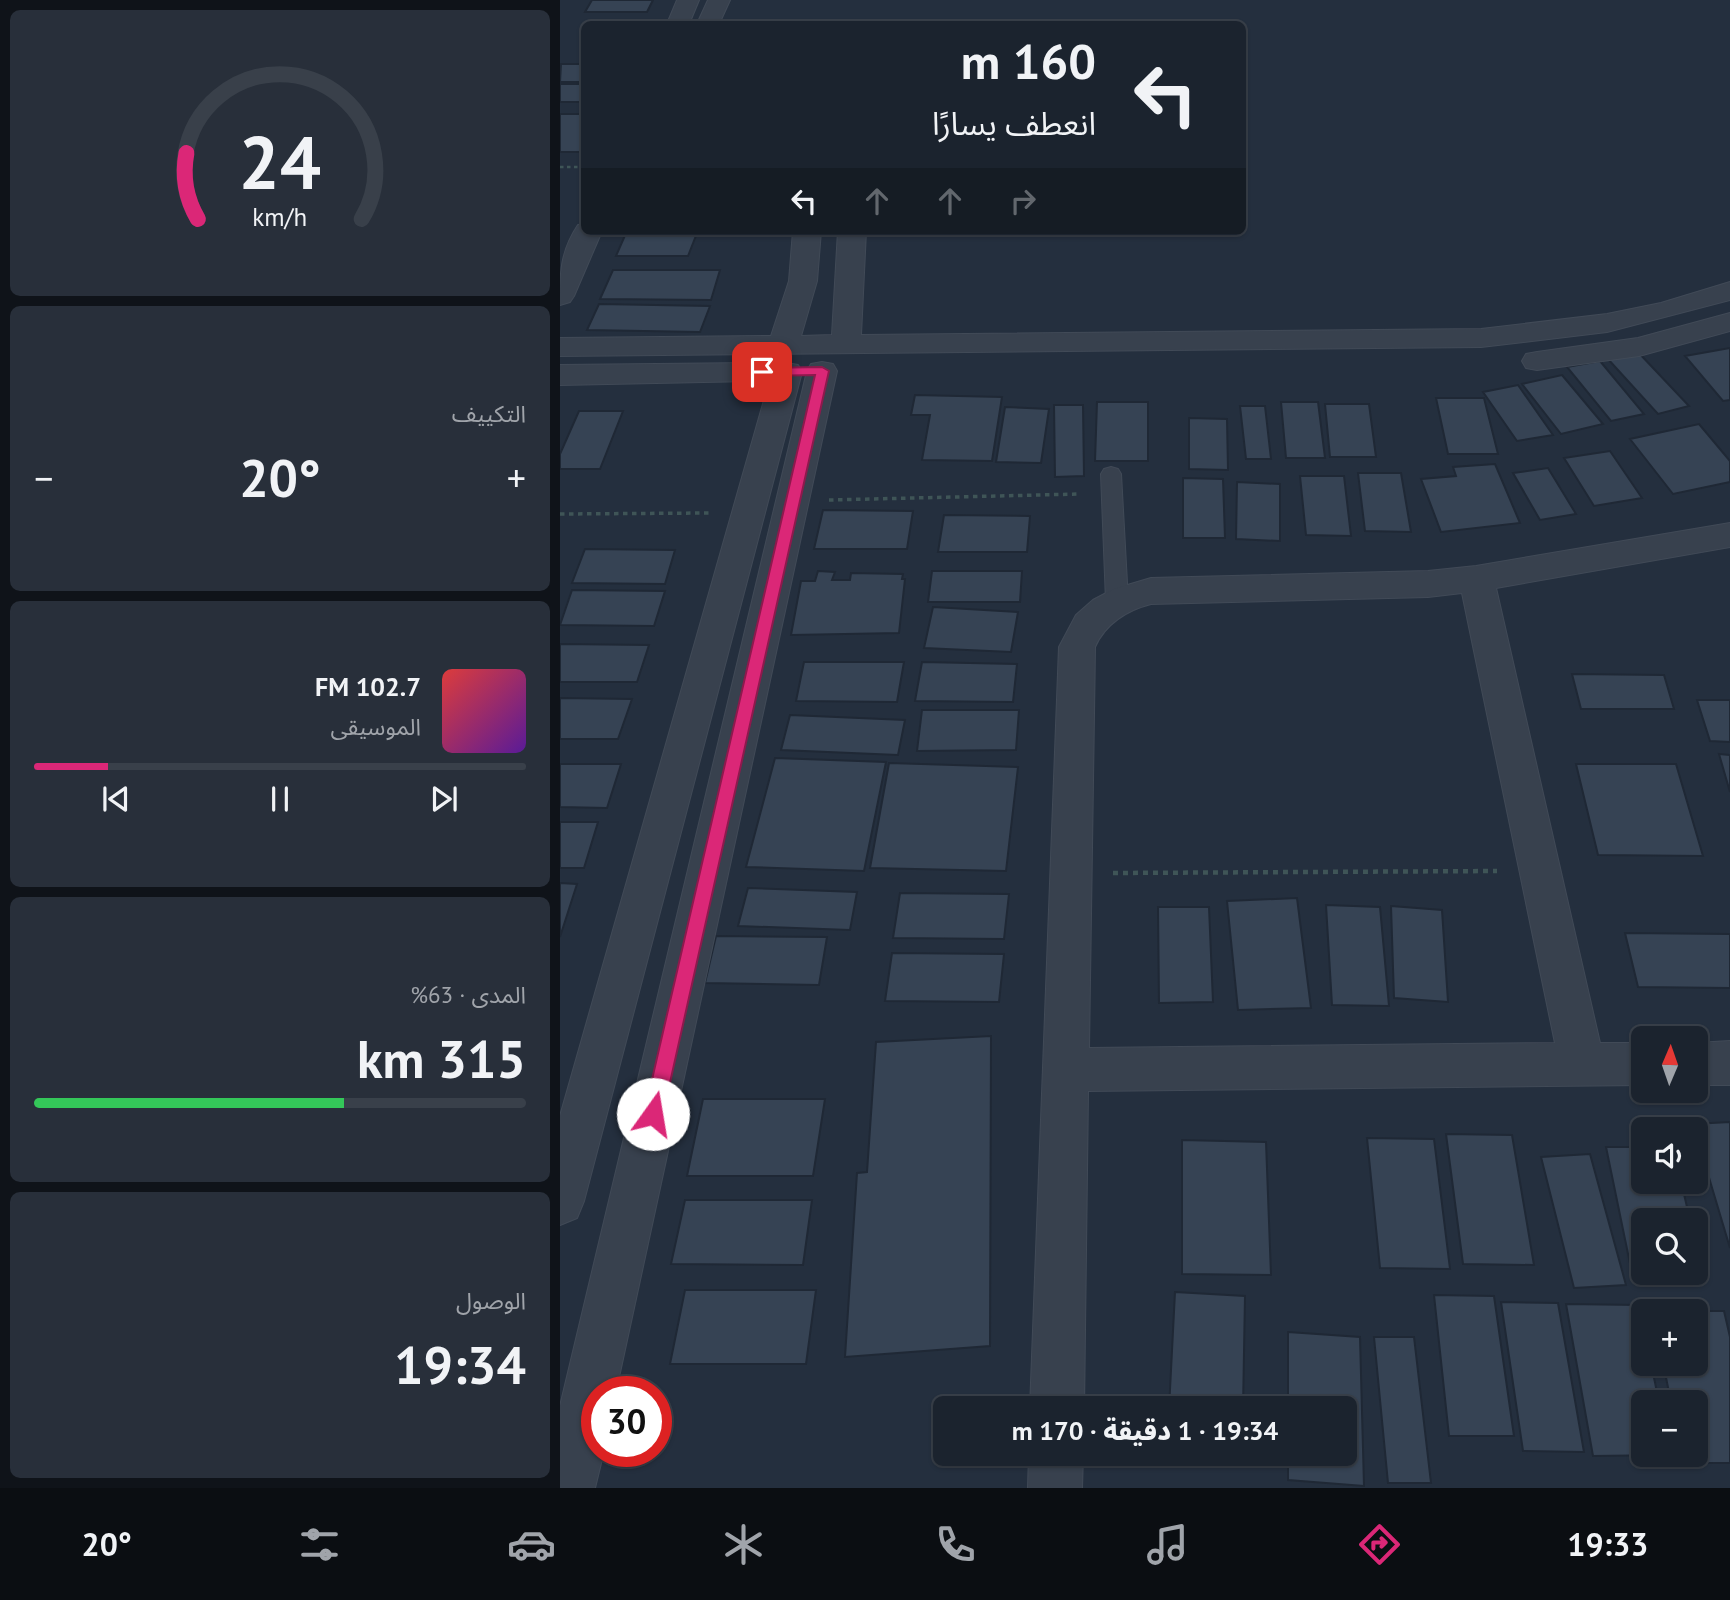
<!DOCTYPE html>
<html lang="ar">
<head>
<meta charset="utf-8">
<style>
  body { margin:0; font-family:"PT Sans","Noto Sans Arabic",sans-serif; background:#282f3a; color:#f1f3f6; direction:rtl; height:100vh; display:flex; flex-direction:column; font-size:26px; white-space:nowrap }
  * { box-sizing:border-box; margin:0 }
  p { font-size:23px; color:#a0a4aa }
  .icon { flex:none; width:38px; height:38px; fill:none; stroke:currentColor; stroke-width:2; stroke-linecap:round; stroke-linejoin:round }
  .map { position:relative; flex:1; overflow:hidden; direction:ltr }
  .sheet { display:flex; flex-direction:column; gap:10px; padding:10px; background:#0f1319; width:560px }
  .sheet>* { flex:none }
  .top-card { position:absolute; left:21px; top:21px; width:665px; height:214px; border-radius:10px; box-shadow:0 2px 5px #0004,0 0 0 2px #39404a; direction:rtl; background:#1b232e; color:#f1f3f6; overflow:hidden }
  .needle { width:46px; rotate:2deg }
  .fabs { position:absolute; left:1071px; top:1026px; display:grid; gap:14px }
  .fabs a { display:grid; place-items:center; width:77px; height:77px; border-radius:10px; background:#1b232e; box-shadow:0 2px 5px #0004,0 0 0 2px #39404a; font-size:35px }
  .speed { position:absolute; left:21px; top:1376px; display:flex; gap:14px; font-size:35px; font-weight:700; text-align:center }
  .speed>* { display:grid; place-content:center; width:91px; height:91px; border-radius:50%; background:#1b232e; box-shadow:0 2px 5px #0004,0 0 0 2px #39404a; line-height:1 }
  .speed .limit { border:10px solid #d22; background:#fff; color:#111 }
  .pin { position:absolute; display:grid; place-items:center; width:60px; height:60px; color:#fff; margin:-30px; border-radius:14px; box-shadow:0 4px 10px #0006 }
  .me { position:absolute; width:77px; margin:-38px; rotate:13deg; stroke-linejoin:round; filter:drop-shadow(0 0 5px #0008) }
  .turn { display:flex; align-items:center; gap:24px; height:147px; padding:0 35px; font-size:32px }
  .turn .icon { width:91px; height:91px; stroke-width:2.5 }
  .turn b { display:block; font-size:49px; line-height:60px }
  .lanes { display:flex; align-items:center; height:66px; padding:0 35px; background:#0003; justify-content:center; gap:35px; direction:ltr }
  .lanes .off { opacity:.35 }
  .big { font-size:52px; font-weight:800; line-height:1.1 }
  .sheet .tile { flex:1; display:flex; flex-direction:column; justify-content:center; gap:10px; min-width:0; padding:0 24px; border-radius:10px; background:#282f3a }
  .sheet .dial { align-items:center; gap:0 }
  .dial svg { height:182px; overflow:visible; fill:none; stroke:#39404a; stroke-width:7; stroke-linecap:round; text-anchor:middle }
  .dial text { fill:#f1f3f6; stroke:none }
  .song { display:flex; align-items:center; gap:21px }
  .cover { width:84px; height:84px; border-radius:10px; background:linear-gradient(135deg,hsl(0 70% 55%),hsl(270 70% 35%)) }
  .played { height:7px; border-radius:4px; background:linear-gradient(90deg,#db2777 15%,#39404a 15%) }
  .keys { display:flex; justify-content:space-around; direction:ltr }
  .heat { display:flex; justify-content:space-between; align-items:center; font-size:38px; direction:ltr }
  .charge { height:10px; border-radius:5px; background:linear-gradient(90deg,#34c759 63%,#39404a 0) }
  .trip { position:absolute; left:373px; top:1396px; width:424px; height:70px; border-radius:10px; background:#1b232e; box-shadow:0 2px 5px #0004,0 0 0 2px #39404a; font-weight:800; line-height:70px; text-align:center; direction:rtl }
  .dock { display:flex; height:112px; justify-content:space-around; align-items:center; background:#0b0e12; color:#a0a4aa }
  .dock .icon { width:49px; height:49px }
  .dock .current { color:#db2777 }
  .dock b { font-size:32px; color:#f1f3f6 }
  main { display:flex; flex:1; min-height:0 }
  .map>svg:first-child { display:block }
  .building { fill:#364354; stroke:#1f2835; stroke-width:2 }
  .lines { fill:none; stroke-linecap:round; stroke-linejoin:round }
  .service-casing { stroke:#414a57; stroke-width:2 }
  .minor-casing { stroke:#414a57; stroke-width:2 }
  .path-far2 { stroke:#3f5557; stroke-width:2.5; stroke-dasharray:3.5 3.5; stroke-linecap:butt }
  .path-far1 { stroke:#3f5557; stroke-width:3.5; stroke-dasharray:4.5 4.5; stroke-linecap:butt }
  .path { stroke:#3f5557; stroke-width:4.5; stroke-dasharray:5 5; stroke-linecap:butt }
  .service { fill:#38414e; fill-rule:evenodd }
  .minor { fill:#38414e; fill-rule:evenodd }
  .route { fill:#db2777; stroke:#8e194d; stroke-width:2 }
</style>
</head>
<body>
<main>
<div class="map">
<svg width="1170" height="1488" viewBox="0 0 1170 1488">
  <rect width="100%" height="100%" fill="#242f3e"/>
  <path class="building" d="M 32,0 L 93,0 L 87,12 L 25,12 Z
    M 1,64 L 24,64 L 24,82 L 0,82 Z
    M 0,84 L 24,84 L 24,102 L 0,102 Z
    M 0,114 L 24,114 L 24,152 L 0,152 Z
    M 66,233 L 137,233 L 128,256 L 56,256 Z
    M 53,270 L 160,270 L 151,300 L 40,299 Z
    M 39,304 L 150,306 L 140,332 L 27,330 Z
    M 1170,348 L 1170,400 L 1163,401 L 1125,356 Z
    M 1077,351 L 1129,406 L 1098,414 L 1047,358 Z
    M 1040,361 L 1084,414 L 1051,421 L 1007,367 Z
    M 1002,375 L 1043,424 L 1001,434 L 962,384 Z
    M 958,385 L 993,435 L 957,441 L 923,392 Z
    M 355,395 L 442,397 L 432,461 L 362,460 L 370,415 L 351,415 Z
    M 876,398 L 924,398 L 938,454 L 888,454 Z
    M 537,402 L 588,402 L 588,461 L 535,461 Z
    M 721,402 L 758,402 L 765,458 L 726,458 Z
    M 765,404 L 809,404 L 816,457 L 770,457 Z
    M 494,405 L 523,405 L 524,476 L 495,477 Z
    M 680,406 L 705,406 L 711,459 L 686,459 Z
    M 445,407 L 489,409 L 481,463 L 436,462 Z
    M 19,411 L 63,411 L 40,469 L 0,469 L 0,454 Z
    M 629,418 L 667,419 L 668,470 L 629,469 Z
    M 1139,424 L 1170,461 L 1170,482 L 1113,494 L 1070,439 Z
    M 1050,451 L 1082,498 L 1034,506 L 1004,458 Z
    M 935,464 L 960,523 L 881,532 L 861,479 L 896,476 L 893,467 Z
    M 988,468 L 1016,514 L 980,520 L 953,473 Z
    M 798,473 L 841,473 L 851,532 L 805,531 Z
    M 740,476 L 784,476 L 791,536 L 746,535 Z
    M 623,478 L 663,479 L 665,538 L 623,538 Z
    M 677,482 L 720,484 L 720,541 L 676,539 Z
    M 263,510 L 353,511 L 347,549 L 254,549 Z
    M 384,515 L 470,516 L 467,552 L 378,552 Z
    M 25,549 L 115,550 L 105,584 L 12,583 Z
    M 258,571 L 275,572 L 272,580 L 290,580 L 291,573 L 343,574 L 342,579 L 345,579 L 339,633 L 231,635 L 241,581 L 255,581 Z
    M 372,571 L 462,571 L 460,602 L 368,602 Z
    M 12,590 L 105,591 L 94,626 L 0,625 Z
    M 373,607 L 458,612 L 451,652 L 364,648 Z
    M 0,644 L 89,645 L 77,682 L 0,682 Z
    M 244,662 L 344,662 L 337,702 L 236,701 Z
    M 362,662 L 457,664 L 453,702 L 355,701 Z
    M 1012,674 L 1104,675 L 1114,709 L 1021,709 Z
    M 0,698 L 72,699 L 58,739 L 0,739 Z
    M 1137,700 L 1170,700 L 1170,742 L 1150,741 Z
    M 362,710 L 459,710 L 456,750 L 357,751 Z
    M 230,715 L 345,720 L 338,755 L 221,750 Z
    M 1159,754 L 1170,755 L 1170,792 Z
    M 215,758 L 326,762 L 304,871 L 186,867 Z
    M 329,763 L 458,767 L 446,871 L 310,868 Z
    M 0,764 L 61,764 L 47,808 L 0,807 Z
    M 1016,764 L 1116,764 L 1143,856 L 1038,855 Z
    M 0,822 L 38,822 L 24,868 L 0,868 Z
    M 0,883 L 17,884 L 0,937 Z
    M 188,888 L 297,892 L 290,930 L 178,926 Z
    M 340,893 L 449,894 L 444,939 L 333,938 Z
    M 737,898 L 751,1008 L 678,1010 L 667,901 Z
    M 766,905 L 820,907 L 829,1006 L 772,1005 Z
    M 831,906 L 882,910 L 888,1002 L 834,998 Z
    M 598,907 L 649,907 L 653,1002 L 599,1003 Z
    M 1065,933 L 1170,934 L 1170,988 L 1078,987 Z
    M 156,936 L 267,937 L 259,985 L 145,983 Z
    M 332,953 L 444,954 L 439,1002 L 325,1001 Z
    M 431,1036 L 430,1346 L 285,1357 L 297,1173 L 307,1172 L 316,1042 Z
    M 143,1099 L 265,1099 L 253,1176 L 127,1176 Z
    M 1170,1122 L 1170,1248 L 1133,1124 Z
    M 886,1134 L 952,1135 L 974,1265 L 903,1264 Z
    M 807,1138 L 874,1139 L 890,1269 L 820,1268 Z
    M 622,1140 L 706,1142 L 711,1275 L 622,1274 Z
    M 1046,1147 L 1083,1147 L 1083,1181 L 1121,1181 L 1130,1220 L 1083,1220 L 1083,1272 L 1136,1272 L 1136,1243 L 1144,1278 L 1073,1278 Z
    M 1030,1154 L 1066,1285 L 1014,1288 L 981,1157 Z
    M 125,1200 L 252,1200 L 243,1265 L 111,1264 Z
    M 125,1290 L 256,1290 L 246,1364 L 110,1364 Z
    M 615,1292 L 685,1296 L 683,1409 L 609,1409 Z
    M 874,1295 L 934,1296 L 954,1436 L 889,1436 Z
    M 941,1302 L 998,1303 L 1024,1452 L 963,1451 Z
    M 1006,1304 L 1078,1305 L 1083,1328 L 1083,1363 L 1091,1363 L 1099,1402 L 1083,1402 L 1083,1454 L 1110,1455 L 1033,1456 Z
    M 1136,1311 L 1164,1311 L 1170,1337 L 1170,1463 L 1124,1463 L 1122,1454 L 1136,1454 L 1136,1402 L 1111,1402 L 1103,1363 L 1136,1363 Z
    M 728,1332 L 800,1337 L 804,1486 L 728,1480 L 728,1454 L 784,1454 L 784,1409 L 728,1409 Z
    M 814,1337 L 854,1337 L 871,1483 L 828,1483 Z"/>
  <g class="lines">
    <g class="service-casing">
      <path id="service" d="M 551,467 L 558,469 L 561,474 L 568,601 L 565,607 L 557,609 L 549,607 L 546,601 L 541,474 L 544,469 Z"/>
    </g>
    <g class="minor-casing">
      <path id="minor" d="M 117,0 L 139,0 L 129,24 L 107,24 Z
        M 148,0 L 170,0 L 159,24 L 137,24 Z
        M 24,224 L 24,231 L 42,231 L 14,296 L 10,302 L 0,305 C 0,274 0,252 18,225 Z
        M 233,231 L 261,231 L 257,281 L 241,336 L 272,335 L 278,231 L 306,231 L 301,335 L 921,329 L 1047,314 L 1101,303 L 1170,282 L 1170,300 L 1047,332 L 921,347 L 0,356 L 0,338 L 211,336 L 229,281 Z
        M 1170,313 L 1170,331 L 1079,356 L 977,370 L 966,368 L 962,361 L 966,354 L 977,352 L 1078,338 Z
        M 262,362 L 273,364 L 277,371 L 56,1391 L 37,1391 L 37,1451 L 44,1451 L 35,1488 L 0,1488 L 0,1406 L 247,371 L 251,364 Z
        M 192,363 L 203,365 L 207,372 L 203,379 L 192,381 L 0,385 L 0,365 Z
        M 227,363 L 238,365 L 242,372 L 24,1201 L 17,1218 L 0,1225 L 0,1116 L 212,372 L 216,365 Z
        M 1170,523 L 1170,547 L 936,588 L 1040,1043 L 1083,1043 L 1083,1085 L 528,1091 L 524,1409 L 470,1409 L 499,647 L 516,615 L 533,600 L 554,589 L 591,578 L 868,571 L 916,566 ZM 902,593 L 995,1043 L 529,1048 L 535,647 C 545,624 567,610 591,604 L 868,597 Z
        M 1170,1041 L 1170,1085 L 1136,1085 L 1136,1043 Z
        M 469,1454 L 523,1454 L 522,1488 L 468,1488 Z"/>
    </g>
    <path class="path-far2" d="M 0,167 L 24,167"/>
    <path class="path-far1" d="M 269,500 L 520,494
      M 0,514 L 149,513"/>
    <path class="path" d="M 553,873 L 937,871"/>
    <use href="#service" class="service"/>
    <use href="#minor" class="minor"/>
  </g>
  <path class="route" d="M 262,367 L 269,371 L 103,1114 L 100,1121 L 93,1124 L 87,1121 L 84,1114 L 255,375 L 202,376 L 196,372 L 202,368 Z"/>
</svg>
<div class="fabs">
<a><svg class="needle" viewBox="-14 -14 28 28"><path d="M0-13l5 13h-10z" fill="#e53935"/><path d="M0 13l5-13h-10z" fill="#a0a4aa"/></svg></a>
<a><svg class="icon" aria-label="sound" viewBox="0 0 24 24"><path d="M4 9h4l5-4v14l-5-4H4zM17 9q2 3 0 6"/></svg></a>
<a><svg class="icon" aria-label="search" viewBox="0 0 24 24"><circle cx="10" cy="10" r="6"/><path d="M15 15l6 6"/></svg></a>
<a>+</a>
<a>−</a>
</div>
<div class="speed"><div class="limit">30</div></div>
<div class="pin" style="left:202px;top:372px;background:#d93025"><svg class="icon" aria-label="arrive" viewBox="0 0 24 24"><path d="M6 21V4h12l-3 4 3 4H6"/></svg></div>
<svg class="me" style="left:93px;top:1114px" viewBox="-20 -20 40 40"><circle r="19" fill="#fff"/><path d="M0-13L10 11 0 6-10 11z" fill="#db2777"/></svg>
<div class="trip">19:34 · 1 دقيقة · 170 m</div>
<div class="top-card">
<div class="turn"><svg class="icon" aria-label="left" viewBox="0 0 24 24"><path d="M17 20v-9H6M10 6l-5 5 5 5"/></svg><div><b>160 m</b>انعطف يسارًا</div></div>
<div class="lanes"><svg class="icon" aria-label="left" viewBox="0 0 24 24"><path d="M17 20v-9H6M10 6l-5 5 5 5"/></svg><svg class="icon off" aria-label="ahead" viewBox="0 0 24 24"><path d="M12 20V5M6 11l6-6 6 6"/></svg><svg class="icon off" aria-label="ahead" viewBox="0 0 24 24"><path d="M12 20V5M6 11l6-6 6 6"/></svg><svg class="icon off" aria-label="right" viewBox="0 0 24 24"><path d="M7 20v-9h11M14 6l5 5-5 5"/></svg></div>
</div>
</div>
<section class="sheet">
<div class="tile dial"><svg viewBox="0 0 100 80">
<path d="M14 69A42 42 0 1 1 86 69"/>
<path d="M14 69A42 42 0 0 1 9 40" stroke="#db2777"/>
<text x="50" y="56" font-size="32" font-weight="700">24</text>
<text x="50" y="72" font-size="11">km/h</text>
</svg></div>
<div class="tile"><p>التكييف</p>
<div class="heat"><a>−</a><b class="big">20°</b><a>+</a></div>
</div>
<div class="tile">
<div class="song"><i class="cover"></i><div><b>102.7 FM</b><p>الموسيقى</p></div></div>
<div class="played"></div>
<div class="keys"><svg class="icon" aria-label="previous" viewBox="0 0 24 24"><path d="M18 5L8 12l10 7zM5 5v14"/></svg><svg class="icon" aria-label="pause" viewBox="0 0 24 24"><path d="M8 5v14M16 5v14"/></svg><svg class="icon" aria-label="next" viewBox="0 0 24 24"><path d="M6 5l10 7-10 7zM19 5v14"/></svg></div>
</div>
<div class="tile"><p>المدى · 63%</p><b class="big">315 km</b><div class="charge"></div></div>
<div class="tile"><p>الوصول</p><b class="big">19:34</b></div>
</section>
</main>
<nav class="dock">
<b>19:33</b>
<svg class="icon current" aria-label="directions" viewBox="0 0 24 24"><path d="M12 3l9 9-9 9-9-9zM9 14v-3h6M13 9l2 2-2 2"/></svg>
<svg class="icon" aria-label="music" viewBox="0 0 24 24"><path d="M9 18V5l10-2v13"/><circle cx="6" cy="18" r="3"/><circle cx="16" cy="16" r="3"/></svg>
<svg class="icon" aria-label="phone" viewBox="0 0 24 24"><path d="M5 4h4l2 5-3 2q2 4 5 5l2-3 5 2v4C11 20 4 13 5 4z"/></svg>
<svg class="icon" aria-label="climate" viewBox="0 0 24 24"><path d="M12 3v18M4 7l16 10M4 17L20 7"/></svg>
<svg class="icon" aria-label="car" viewBox="0 0 24 24"><path d="M5 17H2v-5l4-1 3-4h7l3 4 3 1v5h-3M9 17h6M6 11h13"/><circle cx="7" cy="17" r="2"/><circle cx="17" cy="17" r="2"/></svg>
<svg class="icon" aria-label="filters" viewBox="0 0 24 24"><path d="M4 7h16M4 17h16"/><circle cx="9" cy="7" r="2"/><circle cx="15" cy="17" r="2"/></svg>
<b>20°</b>
</nav>
</body>
</html>
